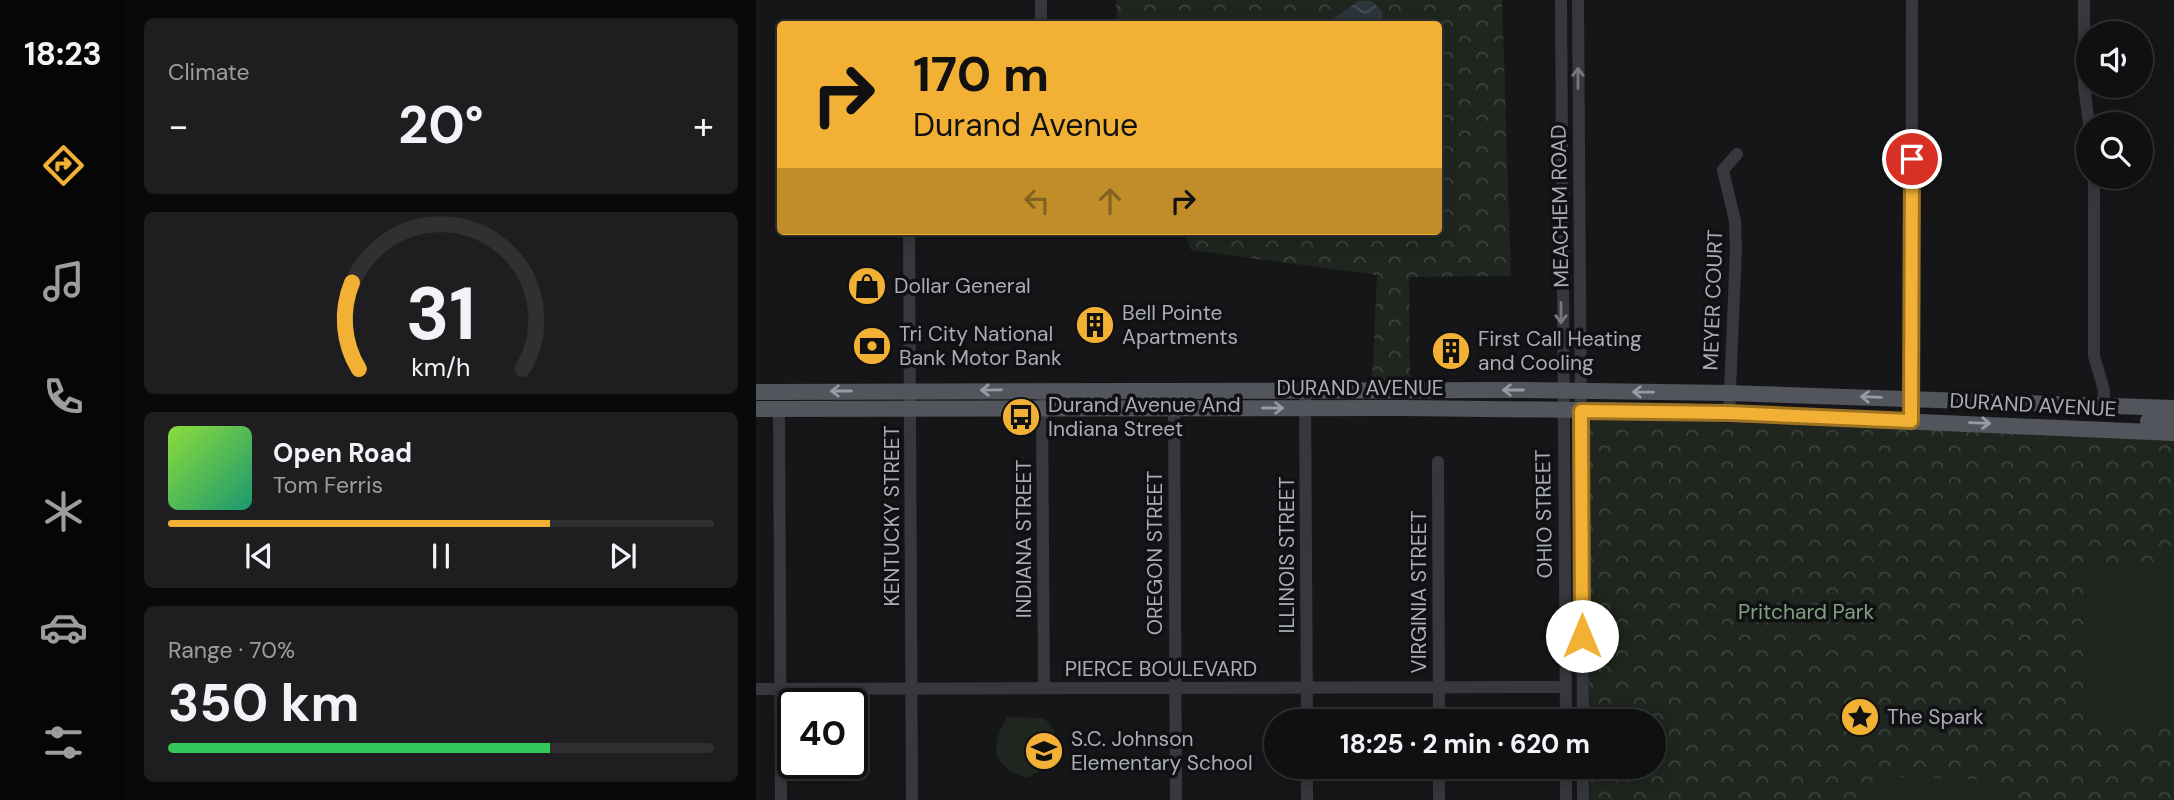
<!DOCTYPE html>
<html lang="en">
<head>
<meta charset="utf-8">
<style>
  body { margin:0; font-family:"DM Sans",sans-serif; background:#1e1e20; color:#f1f3f6; height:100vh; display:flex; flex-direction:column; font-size:26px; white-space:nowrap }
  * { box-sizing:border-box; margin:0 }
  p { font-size:23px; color:#9c9d9f }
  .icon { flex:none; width:38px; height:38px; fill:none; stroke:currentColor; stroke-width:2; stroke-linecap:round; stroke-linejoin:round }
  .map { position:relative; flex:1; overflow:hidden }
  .side { display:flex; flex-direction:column; gap:18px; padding:18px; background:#09090a; width:630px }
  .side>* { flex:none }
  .guide { position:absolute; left:21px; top:21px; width:665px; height:214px; border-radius:7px; box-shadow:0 4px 18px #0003,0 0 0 2px #303032; background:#f2b134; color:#111; overflow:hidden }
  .tools { position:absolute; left:1320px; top:21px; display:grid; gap:14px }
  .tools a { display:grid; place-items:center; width:77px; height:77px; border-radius:50%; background:#101012; box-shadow:0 4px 18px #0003,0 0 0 2px #303032; font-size:35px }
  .speed { position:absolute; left:21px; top:688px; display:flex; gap:14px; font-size:35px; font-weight:700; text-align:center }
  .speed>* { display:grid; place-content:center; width:91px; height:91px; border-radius:50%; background:#101012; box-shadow:0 4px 18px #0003,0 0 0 2px #303032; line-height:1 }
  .speed .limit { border:4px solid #111; border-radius:10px; background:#fff; color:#111 }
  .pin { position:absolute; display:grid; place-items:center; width:60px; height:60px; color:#fff; margin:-30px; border:4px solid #fff; border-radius:50%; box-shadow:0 2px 7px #0007 }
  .me { position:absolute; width:77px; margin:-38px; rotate:0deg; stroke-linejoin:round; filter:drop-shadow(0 0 5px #0008) }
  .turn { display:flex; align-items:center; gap:24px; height:147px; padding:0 21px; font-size:32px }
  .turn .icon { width:91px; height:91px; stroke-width:2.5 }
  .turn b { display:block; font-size:49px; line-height:60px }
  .lanes { display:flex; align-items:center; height:66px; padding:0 21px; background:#0003; justify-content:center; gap:35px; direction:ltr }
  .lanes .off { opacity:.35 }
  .big { font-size:52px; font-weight:700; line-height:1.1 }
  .side .card { flex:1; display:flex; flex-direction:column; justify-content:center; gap:10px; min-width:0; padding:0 24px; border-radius:10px; background:#1e1e20 }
  .side .dial { align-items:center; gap:0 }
  .dial svg { height:182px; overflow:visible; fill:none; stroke:#303032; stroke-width:7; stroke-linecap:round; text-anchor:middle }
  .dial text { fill:#f1f3f6; stroke:none }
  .song { display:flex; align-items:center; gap:21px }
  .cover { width:84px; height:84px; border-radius:10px; background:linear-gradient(135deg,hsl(90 70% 55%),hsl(160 70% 35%)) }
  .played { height:7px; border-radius:4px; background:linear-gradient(90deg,#f2b134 70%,#303032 70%) }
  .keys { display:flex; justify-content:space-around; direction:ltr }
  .heat { display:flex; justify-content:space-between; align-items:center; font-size:38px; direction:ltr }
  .charge { height:10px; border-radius:5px; background:linear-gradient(90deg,#34c759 70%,#303032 0) }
  .trip { position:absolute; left:508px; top:709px; width:402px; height:70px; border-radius:35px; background:#101012; box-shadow:0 4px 18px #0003,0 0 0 2px #303032; font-weight:700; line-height:70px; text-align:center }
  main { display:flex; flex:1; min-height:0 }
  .tab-bar { display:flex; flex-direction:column; width:126px; justify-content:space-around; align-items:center; background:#060607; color:#9c9d9f }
  .tab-bar .icon { width:49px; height:49px }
  .tab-bar .selected { color:#f2b134 }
  .tab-bar b { font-size:32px; color:#f1f3f6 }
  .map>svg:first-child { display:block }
  .park { fill:url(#park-crowns) }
  .garden { fill:#1e261f }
  .water { fill:url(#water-waves) }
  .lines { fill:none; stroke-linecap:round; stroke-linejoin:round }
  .minor { stroke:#37383d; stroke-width:12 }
  .major { stroke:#53555c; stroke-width:16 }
  .oneway { stroke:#757881 }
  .oneway2 { stroke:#979ba6 }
  .route-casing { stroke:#9d7322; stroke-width:18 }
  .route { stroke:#f2b134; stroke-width:12 }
  .labels { text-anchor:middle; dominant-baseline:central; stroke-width:7; stroke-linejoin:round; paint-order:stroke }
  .street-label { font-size:21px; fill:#a8adb8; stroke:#111113 }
  .poi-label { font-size:21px; fill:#a8adb8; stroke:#111113; text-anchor:start }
  .park-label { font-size:21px; fill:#7fa381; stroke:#111113 }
</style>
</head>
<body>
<main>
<nav class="tab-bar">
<b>18:23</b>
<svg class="icon selected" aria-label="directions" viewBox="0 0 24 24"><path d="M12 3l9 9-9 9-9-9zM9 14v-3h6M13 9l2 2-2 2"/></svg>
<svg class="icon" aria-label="music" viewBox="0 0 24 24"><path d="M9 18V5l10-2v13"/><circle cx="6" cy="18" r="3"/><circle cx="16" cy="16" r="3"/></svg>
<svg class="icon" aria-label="phone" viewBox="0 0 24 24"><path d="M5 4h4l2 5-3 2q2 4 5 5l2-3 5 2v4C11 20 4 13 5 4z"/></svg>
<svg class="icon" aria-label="climate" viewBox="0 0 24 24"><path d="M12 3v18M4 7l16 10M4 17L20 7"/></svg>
<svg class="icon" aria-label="car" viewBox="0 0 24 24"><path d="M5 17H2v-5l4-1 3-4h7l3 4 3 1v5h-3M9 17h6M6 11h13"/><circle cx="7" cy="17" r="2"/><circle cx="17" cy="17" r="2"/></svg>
<svg class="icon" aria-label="filters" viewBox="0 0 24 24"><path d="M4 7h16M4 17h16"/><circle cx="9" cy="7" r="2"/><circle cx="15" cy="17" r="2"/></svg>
</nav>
<section class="side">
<div class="card"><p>Climate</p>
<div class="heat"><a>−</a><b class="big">20°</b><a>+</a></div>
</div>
<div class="card dial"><svg viewBox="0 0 100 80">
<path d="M14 69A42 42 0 1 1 86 69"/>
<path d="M14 69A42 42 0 0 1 11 31" stroke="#f2b134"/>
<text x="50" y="56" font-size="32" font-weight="700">31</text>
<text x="50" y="72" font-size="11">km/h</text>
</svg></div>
<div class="card">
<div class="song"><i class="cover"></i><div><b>Open Road</b><p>Tom Ferris</p></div></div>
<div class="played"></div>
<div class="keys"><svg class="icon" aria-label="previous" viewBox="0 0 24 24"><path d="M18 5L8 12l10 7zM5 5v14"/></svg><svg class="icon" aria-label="pause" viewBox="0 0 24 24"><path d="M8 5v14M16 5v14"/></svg><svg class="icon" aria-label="next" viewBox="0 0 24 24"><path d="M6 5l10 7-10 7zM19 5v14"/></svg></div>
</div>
<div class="card"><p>Range · 70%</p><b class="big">350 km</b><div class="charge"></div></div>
</section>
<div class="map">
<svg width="1418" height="800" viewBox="0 0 1418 800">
  <defs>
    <pattern id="park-crowns" width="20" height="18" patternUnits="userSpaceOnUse" patternTransform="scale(1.75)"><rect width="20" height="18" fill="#1e261f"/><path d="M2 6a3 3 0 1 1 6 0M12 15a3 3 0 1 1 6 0" fill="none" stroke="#3c433d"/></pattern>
    <pattern id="water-waves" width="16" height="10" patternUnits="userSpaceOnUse" patternTransform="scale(1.75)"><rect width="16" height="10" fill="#2c353c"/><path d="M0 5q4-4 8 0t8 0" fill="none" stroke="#485056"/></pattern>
  </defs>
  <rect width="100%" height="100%" fill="#161618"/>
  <path class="park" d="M 360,0 L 746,0 L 755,276 L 653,277 L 654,384 L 616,385 L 621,275 L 435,250 L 428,231 L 682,231 L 682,24 L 361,24 Z
    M 838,418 L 1418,438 L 1418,800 L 834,800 L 834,767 L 898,766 L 898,721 L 833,721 L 832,429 Z"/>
  <path class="garden" d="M 1418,564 L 1418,721 L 1331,721 L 1329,565 Z
    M 251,717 L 288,718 L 298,729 L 298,763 L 271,778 C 236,766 233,748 251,717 Z
    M 1117,776 L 1233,780 L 1245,792 L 1244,800 L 1115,800 Z"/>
  <path class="water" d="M 603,1 L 616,1 L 626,11 L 627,24 L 569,24 Z"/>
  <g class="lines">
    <path class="minor" d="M 285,0 L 285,24
      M 805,0 L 810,721
      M 822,0 L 827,721
      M 1328,0 L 1328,85 L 1333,124
      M 1338,177 L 1338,356 L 1348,390 L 1348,406
      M 153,231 L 156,800
      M 549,389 L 551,721
      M 418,401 L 420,800
      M 286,402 L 288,688
      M 23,409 L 25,800
      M 973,413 L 980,249 L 979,221 L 967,170 L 981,154
      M 1155,421 L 1156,0
      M 682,462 L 683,721
      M 0,689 L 809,687
      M 551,766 L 551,800
      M 683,766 L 683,800
      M 810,766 L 810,800
      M 827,766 L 827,800"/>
    <path class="major" d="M 0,392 L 766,390 L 972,393 L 1418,408
      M 0,409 L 647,408 L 914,411 L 1418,433
      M 1392,421 L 1418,422"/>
  </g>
  <defs><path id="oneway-shaft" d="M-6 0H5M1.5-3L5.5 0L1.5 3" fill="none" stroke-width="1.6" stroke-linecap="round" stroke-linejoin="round" transform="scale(1.75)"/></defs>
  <g class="oneway">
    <use href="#oneway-shaft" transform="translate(822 78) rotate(-90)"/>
    <use href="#oneway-shaft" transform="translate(805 313) rotate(90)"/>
  </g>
  <g class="oneway2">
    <use href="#oneway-shaft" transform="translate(235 390) rotate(179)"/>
    <use href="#oneway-shaft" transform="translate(757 390) rotate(-180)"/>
    <use href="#oneway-shaft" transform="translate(85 391) rotate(180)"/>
    <use href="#oneway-shaft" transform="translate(887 392) rotate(-179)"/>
    <use href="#oneway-shaft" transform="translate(1115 397) rotate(-178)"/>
    <use href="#oneway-shaft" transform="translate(517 408)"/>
    <use href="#oneway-shaft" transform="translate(1224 423) rotate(2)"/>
  </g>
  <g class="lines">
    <g class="route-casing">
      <path id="route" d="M 826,636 L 825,411 L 973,413 L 1155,421 L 1156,159"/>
    </g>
    <use href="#route" class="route"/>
  </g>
  <defs>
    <g id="shop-disc" transform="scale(2.0125)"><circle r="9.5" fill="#f2b134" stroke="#111113"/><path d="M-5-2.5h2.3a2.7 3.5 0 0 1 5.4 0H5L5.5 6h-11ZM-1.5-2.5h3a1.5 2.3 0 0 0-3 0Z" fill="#111"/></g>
    <g id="building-disc" transform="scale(2.0125)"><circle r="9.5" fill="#f2b134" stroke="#111113"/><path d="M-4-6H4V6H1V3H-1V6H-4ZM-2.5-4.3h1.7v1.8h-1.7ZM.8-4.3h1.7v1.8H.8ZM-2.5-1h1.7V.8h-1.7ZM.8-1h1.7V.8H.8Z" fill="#111"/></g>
    <g id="bank-disc" transform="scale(2.0125)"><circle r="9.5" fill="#f2b134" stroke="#111113"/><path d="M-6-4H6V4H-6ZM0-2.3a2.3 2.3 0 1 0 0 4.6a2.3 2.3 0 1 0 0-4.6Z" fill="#111"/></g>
    <g id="bus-disc" transform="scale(2.0125)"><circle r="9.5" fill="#f2b134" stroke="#111113"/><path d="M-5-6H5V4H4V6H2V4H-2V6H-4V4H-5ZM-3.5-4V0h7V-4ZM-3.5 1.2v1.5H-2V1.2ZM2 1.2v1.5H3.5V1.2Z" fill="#111"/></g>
    <g id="sight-disc" transform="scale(2.0125)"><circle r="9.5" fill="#f2b134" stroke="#111113"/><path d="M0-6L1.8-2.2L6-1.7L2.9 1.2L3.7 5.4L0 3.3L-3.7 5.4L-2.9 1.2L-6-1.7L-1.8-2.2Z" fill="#111"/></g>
    <g id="school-disc" transform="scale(2.0125)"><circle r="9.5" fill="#f2b134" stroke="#111113"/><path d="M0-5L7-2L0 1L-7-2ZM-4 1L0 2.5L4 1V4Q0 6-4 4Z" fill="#111"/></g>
  </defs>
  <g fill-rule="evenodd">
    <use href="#shop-disc" x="111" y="286"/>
    <use href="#building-disc" x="339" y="325"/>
    <use href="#bank-disc" x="116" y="346"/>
    <use href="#building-disc" x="695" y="351"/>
    <use href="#bus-disc" x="265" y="417"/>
    <use href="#sight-disc" x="1104" y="717"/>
    <use href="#school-disc" x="288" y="751"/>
  </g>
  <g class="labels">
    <g class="street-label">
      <text transform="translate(804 206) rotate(-91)">MEACHEM ROAD</text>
      <text transform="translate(957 300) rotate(-88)">MEYER COURT</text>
      <text x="604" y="388">DURAND AVENUE</text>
      <text transform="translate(1277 405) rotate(3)">DURAND AVENUE</text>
      <text transform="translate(788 514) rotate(-91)">OHIO STREET</text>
      <text transform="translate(136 516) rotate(-90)">KENTUCKY STREET</text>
      <text transform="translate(268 539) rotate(-90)">INDIANA STREET</text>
      <text transform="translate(399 553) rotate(-90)">OREGON STREET</text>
      <text transform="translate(531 555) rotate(-90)">ILLINOIS STREET</text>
      <text transform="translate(663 592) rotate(-90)">VIRGINIA STREET</text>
      <text x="405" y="669">PIERCE BOULEVARD</text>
    </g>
    <g class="poi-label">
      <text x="138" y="286">Dollar General</text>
      <text x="366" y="313">Bell Pointe<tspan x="366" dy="24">Apartments</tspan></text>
      <text x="143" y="334">Tri City National<tspan x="143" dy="24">Bank Motor Bank</tspan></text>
      <text x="722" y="339">First Call Heating<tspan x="722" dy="24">and Cooling</tspan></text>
      <text x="292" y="405">Durand Avenue And<tspan x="292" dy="24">Indiana Street</tspan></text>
      <text x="1131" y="717">The Spark</text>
      <text x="315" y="739">S.C. Johnson<tspan x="315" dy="24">Elementary School</tspan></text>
    </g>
    <g class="park-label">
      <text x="1050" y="612">Pritchard Park</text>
    </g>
  </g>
</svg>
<div class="tools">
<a><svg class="icon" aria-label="sound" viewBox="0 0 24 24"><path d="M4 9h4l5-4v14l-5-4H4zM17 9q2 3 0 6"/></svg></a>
<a><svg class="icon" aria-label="search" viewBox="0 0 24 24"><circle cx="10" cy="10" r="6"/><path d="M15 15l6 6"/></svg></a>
</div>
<div class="speed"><div class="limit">40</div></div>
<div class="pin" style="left:1156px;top:159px;background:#d93025"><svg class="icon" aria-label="arrive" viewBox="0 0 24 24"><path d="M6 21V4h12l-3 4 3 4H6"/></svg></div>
<svg class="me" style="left:826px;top:636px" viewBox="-20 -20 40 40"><circle r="19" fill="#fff"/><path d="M0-13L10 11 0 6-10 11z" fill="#f2b134"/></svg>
<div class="trip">18:25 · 2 min · 620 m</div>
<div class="guide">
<div class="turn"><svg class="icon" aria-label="right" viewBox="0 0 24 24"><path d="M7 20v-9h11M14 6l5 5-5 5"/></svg><div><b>170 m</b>Durand Avenue</div></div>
<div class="lanes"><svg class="icon off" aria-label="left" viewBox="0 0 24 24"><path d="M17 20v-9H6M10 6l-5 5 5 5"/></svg><svg class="icon off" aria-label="ahead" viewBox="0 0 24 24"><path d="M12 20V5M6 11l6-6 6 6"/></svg><svg class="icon" aria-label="right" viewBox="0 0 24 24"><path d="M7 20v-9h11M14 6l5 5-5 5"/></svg></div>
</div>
</div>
</main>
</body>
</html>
